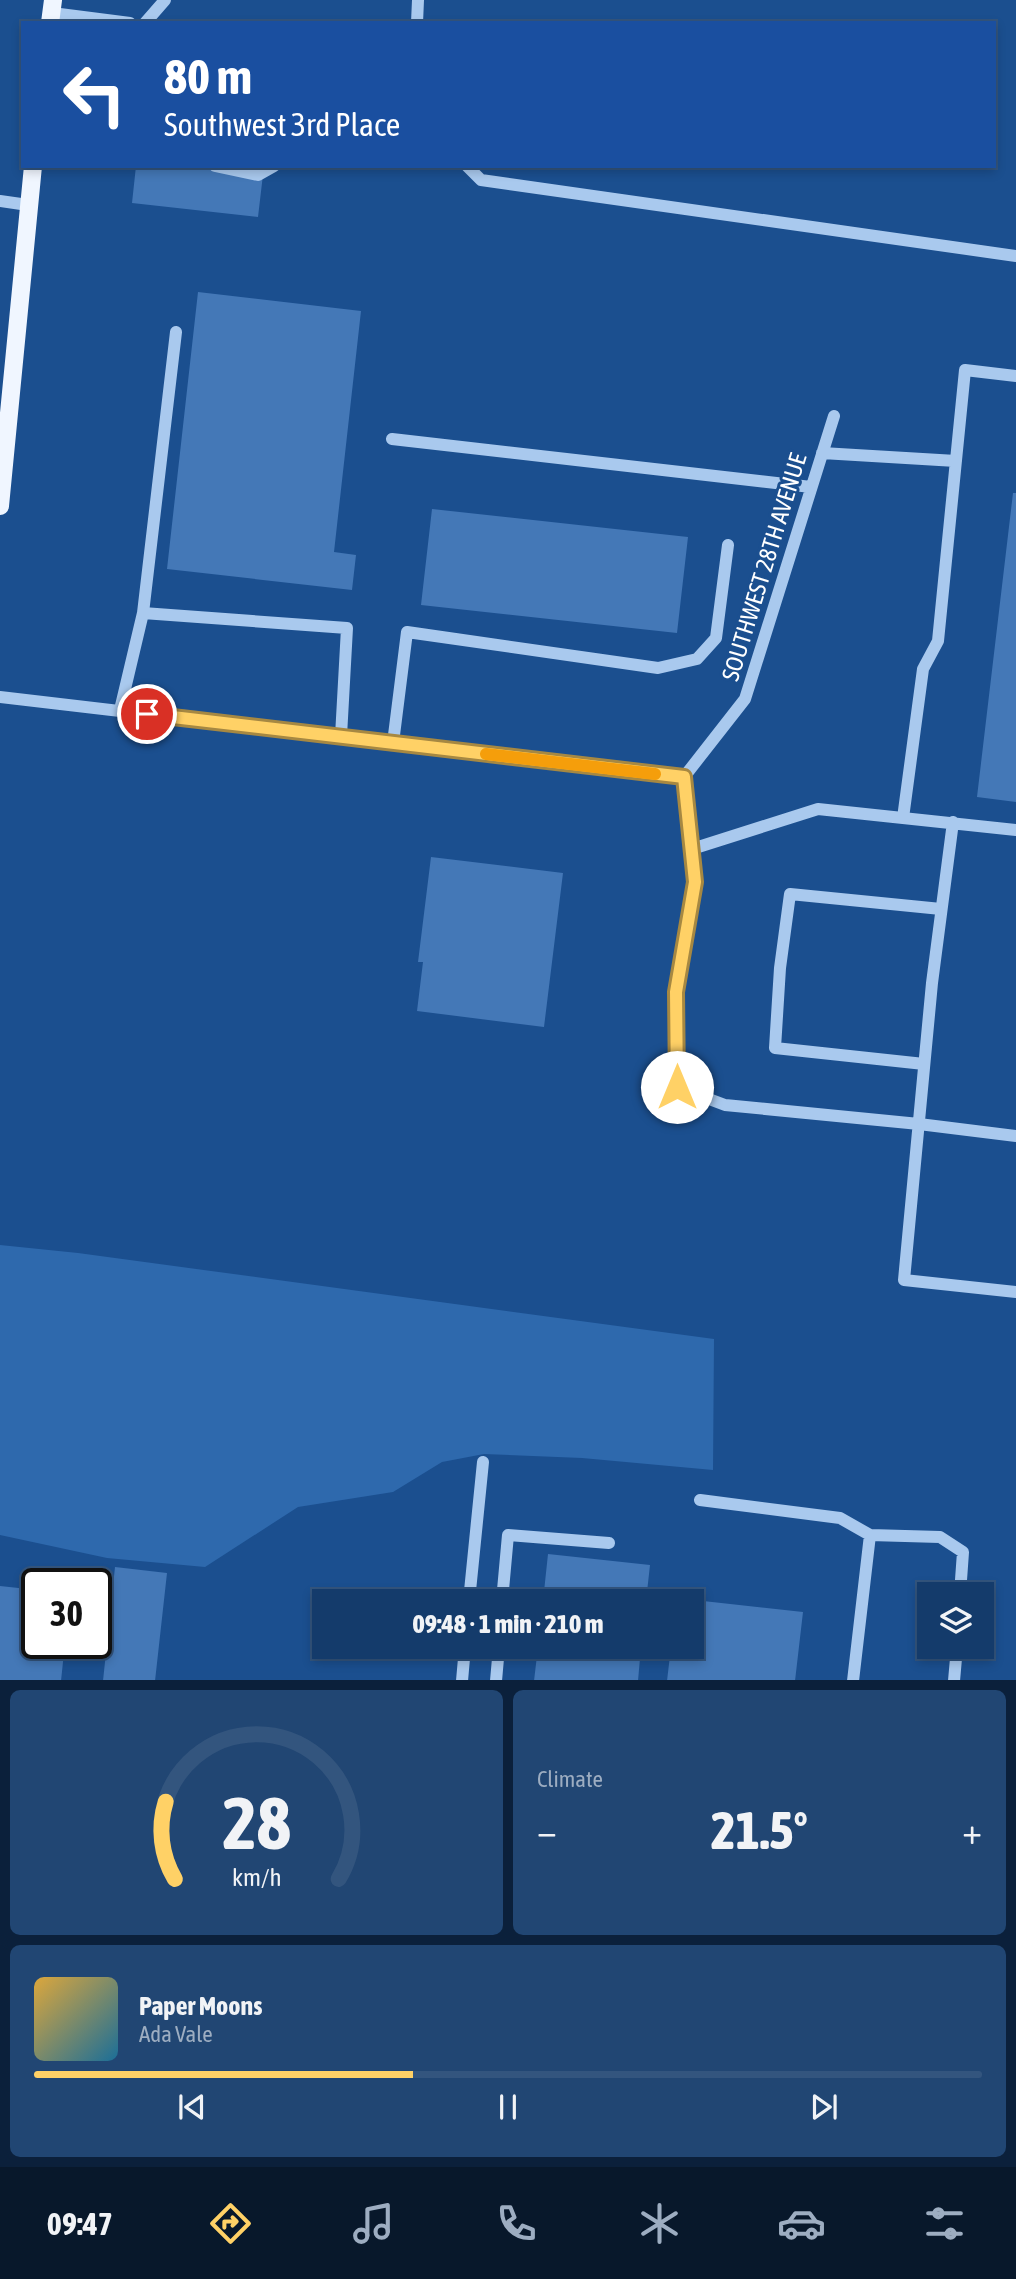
<!DOCTYPE html>
<html lang="en">
<head>
<meta charset="utf-8">
<style>
  body { margin:0; font-family:"Asap Condensed",sans-serif; background:#214673; color:#f1f3f6; height:100vh; display:flex; flex-direction:column; font-size:26px; white-space:nowrap }
  * { box-sizing:border-box; margin:0 }
  p { font-size:23px; color:#9dadc1 }
  .icon { flex:none; width:38px; height:38px; fill:none; stroke:currentColor; stroke-width:2; stroke-linecap:round; stroke-linejoin:round }
  .map { position:relative; height:1680px; overflow:hidden }
  .details { display:flex; flex-direction:column; gap:10px; padding:10px; background:#0b203b; flex:1 }
  .details>* { flex:none }
  .banner { position:absolute; left:21px; top:21px; width:975px; height:147px; border-radius:0px; box-shadow:0 4px 10px #0003,0 0 0 2px #33557e; background:#1a4fa0; color:#fff; overflow:hidden }
  .controls { position:absolute; left:917px; top:1582px; display:grid; gap:14px }
  .controls a { display:grid; place-items:center; width:77px; height:77px; border-radius:0px; background:#143b6b; box-shadow:0 4px 10px #0003,0 0 0 2px #33557e; font-size:35px }
  .speed { position:absolute; left:21px; top:1568px; display:flex; gap:14px; font-size:35px; font-weight:700; text-align:center }
  .speed>* { display:grid; place-content:center; width:91px; height:91px; border-radius:50%; background:#143b6b; box-shadow:0 4px 10px #0003,0 0 0 2px #33557e; line-height:1 }
  .speed .limit { border:4px solid #111; border-radius:10px; background:#fff; color:#111 }
  .pin { position:absolute; display:grid; place-items:center; width:60px; height:60px; color:#fff; margin:-30px; border:4px solid #fff; border-radius:50%; box-shadow:0 2px 7px #0007 }
  .me { position:absolute; width:77px; margin:-38px; rotate:0deg; stroke-linejoin:round; filter:drop-shadow(0 0 5px #0008) }
  .turn { display:flex; align-items:center; gap:24px; height:147px; padding:0 28px; font-size:32px }
  .turn .icon { width:91px; height:91px; stroke-width:2.5 }
  .turn b { display:block; font-size:49px; line-height:60px }
  .big { font-size:52px; font-weight:800; line-height:1.1 }
  .details .card { flex:1; display:flex; flex-direction:column; justify-content:center; gap:10px; min-width:0; padding:0 24px; border-radius:10px; background:#214673 }
  .details .dial { align-items:center; gap:0 }
  .dial svg { height:182px; overflow:visible; fill:none; stroke:#33557e; stroke-width:7; stroke-linecap:round; text-anchor:middle }
  .dial text { fill:#f1f3f6; stroke:none }
  .song { display:flex; align-items:center; gap:21px }
  .cover { width:84px; height:84px; border-radius:10px; background:linear-gradient(135deg,hsl(40 70% 55%),hsl(200 70% 35%)) }
  .played { height:7px; border-radius:4px; background:linear-gradient(90deg,#ffd166 40%,#33557e 40%) }
  .keys { display:flex; justify-content:space-around; direction:ltr }
  .heat { display:flex; justify-content:space-between; align-items:center; font-size:38px; direction:ltr }
  .details .tiles { flex:1; display:grid; gap:10px; grid-template-columns:1fr 1fr }
  .card:last-child { grid-column:span 2 }
  .trip { position:absolute; left:312px; top:1589px; width:392px; height:70px; border-radius:0px; background:#143b6b; box-shadow:0 4px 10px #0003,0 0 0 2px #33557e; font-weight:800; line-height:70px; text-align:center }
  .tabs { display:flex; height:112px; justify-content:space-around; align-items:center; background:#08182b; color:#9dadc1 }
  .tabs .icon { width:49px; height:49px }
  .tabs .current { color:#ffd166 }
  .tabs b { font-size:32px; color:#f1f3f6 }
  .map>svg:first-child { display:block }
  .green { fill:#2e69ad }
  .building { fill:#4478b7 }
  .lines { fill:none; stroke-linecap:round; stroke-linejoin:round }
  .minor { stroke:#a9c9ee; stroke-width:12 }
  .major { stroke:#f0f6ff; stroke-width:18 }
  .route-casing { stroke:#a68842; stroke-width:18 }
  .route { stroke:#ffd166; stroke-width:12 }
  .slow { stroke:#f59e0b; stroke-width:12 }
  .labels { text-anchor:middle; dominant-baseline:central; stroke-width:6; stroke-linejoin:round; paint-order:stroke }
  .street-label { font-size:24px; fill:#fff; stroke:#1b4f8f }
</style>
</head>
<body>
<div class="map">
<svg width="1016" height="1681" viewBox="0 0 1016 1681">
  <rect width="100%" height="100%" fill="#1b4f8f"/>
  <path class="green" d="M 0,1245 L 78,1253 L 714,1339 L 713,1470 L 582,1458 L 484,1454 L 442,1462 L 393,1492 L 298,1507 L 205,1567 L 107,1558 L 0,1535 Z"/>
  <path class="building" d="M 136,166 L 264,166 L 258,217 L 132,203 Z
    M 198,292 L 361,311 L 334,552 L 356,555 L 352,590 L 167,569 Z
    M 1013,493 L 1016,493 L 1016,802 L 977,797 Z
    M 432,509 L 688,537 L 677,633 L 421,605 Z
    M 431,857 L 563,873 L 544,1027 L 417,1011 L 423,962 L 418,962 Z
    M 548,1554 L 650,1565 L 646,1601 L 543,1601 Z
    M 115,1567 L 167,1573 L 155,1681 L 103,1681 Z
    M 0,1586 L 37,1590 L 37,1643 L 65,1643 L 61,1681 L 0,1681 Z
    M 676,1598 L 803,1612 L 795,1681 L 667,1681 L 671,1647 L 691,1647 L 691,1601 L 676,1601 Z
    M 538,1647 L 641,1647 L 638,1681 L 534,1681 Z"/>
  <g class="lines">
    <path class="minor" d="M 52,13 L 130,23
      M 145,23 L 165,0
      M 417,23 L 418,0
      M 215,166 L 258,175 L 274,166
      M 467,166 L 481,180 L 1016,256
      M 0,201 L 28,205
      M 834,416 L 745,699 L 684,777 L 696,882 L 676,992 L 677,1087 L 725,1105 L 919,1124 L 1016,1136
      M 392,439 L 811,487
      M 822,453 L 956,461
      M 143,613 L 176,332
      M 0,697 L 684,777
      M 120,710 L 143,613 L 347,628 L 341,736
      M 393,743 L 407,632 L 658,668 L 697,659 L 716,638 L 728,545
      M 903,818 L 923,669 L 938,641 L 965,370 L 1016,376
      M 953,822 L 932,983 L 904,1280 L 1016,1292
      M 692,849 L 818,809 L 1016,830
      M 924,1064 L 775,1048 L 780,968 L 790,894 L 941,909
      M 700,1500 L 840,1518 L 870,1535 L 940,1537 L 963,1552 L 960,1594
      M 469,1601 L 483,1462
      M 502,1601 L 508,1535 L 609,1543
      M 462,1681 L 465,1647
      M 496,1681 L 499,1647
      M 853,1681 L 870,1535
      M 954,1681 L 957,1647"/>
    <path class="major" d="M 50,23 L 53,0
      M 0,506 L 33,166"/>
  </g>
  <g class="lines">
    <g class="route-casing">
      <path id="route" d="M 147,714 L 684,777 L 695,882 L 676,992 L 677,1087"/>
    </g>
    <use href="#route" class="route"/>
    <path class="slow" d="M 486,754 L 655,774"/>
  </g>
  <g class="labels">
    <g class="street-label">
      <text transform="translate(764 567) rotate(-73)">SOUTHWEST 28TH AVENUE</text>
    </g>
  </g>
</svg>
<div class="controls">
<a><svg class="icon" aria-label="layers" viewBox="0 0 24 24"><path d="M12 4l9 5-9 5-9-5zM3 14l9 5 9-5"/></svg></a>
</div>
<div class="speed"><div class="limit">30</div></div>
<div class="pin" style="left:147px;top:714px;background:#d93025"><svg class="icon" aria-label="arrive" viewBox="0 0 24 24"><path d="M6 21V4h12l-3 4 3 4H6"/></svg></div>
<svg class="me" style="left:677px;top:1087px" viewBox="-20 -20 40 40"><circle r="19" fill="#fff"/><path d="M0-13L10 11 0 6-10 11z" fill="#ffd166"/></svg>
<div class="trip">09:48 · 1 min · 210 m</div>
<div class="banner">
<div class="turn"><svg class="icon" aria-label="left" viewBox="0 0 24 24"><path d="M17 20v-9H6M10 6l-5 5 5 5"/></svg><div><b>80 m</b>Southwest 3rd Place</div></div>
</div>
</div>
<section class="details">
<div class="tiles">
<div class="card dial"><svg viewBox="0 0 100 80">
<path d="M14 69A42 42 0 1 1 86 69"/>
<path d="M14 69A42 42 0 0 1 10 35" stroke="#ffd166"/>
<text x="50" y="56" font-size="32" font-weight="700">28</text>
<text x="50" y="72" font-size="11">km/h</text>
</svg></div>
<div class="card"><p>Climate</p>
<div class="heat"><a>−</a><b class="big">21.5°</b><a>+</a></div>
</div>
<div class="card">
<div class="song"><i class="cover"></i><div><b>Paper Moons</b><p>Ada Vale</p></div></div>
<div class="played"></div>
<div class="keys"><svg class="icon" aria-label="previous" viewBox="0 0 24 24"><path d="M18 5L8 12l10 7zM5 5v14"/></svg><svg class="icon" aria-label="pause" viewBox="0 0 24 24"><path d="M8 5v14M16 5v14"/></svg><svg class="icon" aria-label="next" viewBox="0 0 24 24"><path d="M6 5l10 7-10 7zM19 5v14"/></svg></div>
</div>
</div>
</section>
<nav class="tabs">
<b>09:47</b>
<svg class="icon current" aria-label="directions" viewBox="0 0 24 24"><path d="M12 3l9 9-9 9-9-9zM9 14v-3h6M13 9l2 2-2 2"/></svg>
<svg class="icon" aria-label="music" viewBox="0 0 24 24"><path d="M9 18V5l10-2v13"/><circle cx="6" cy="18" r="3"/><circle cx="16" cy="16" r="3"/></svg>
<svg class="icon" aria-label="phone" viewBox="0 0 24 24"><path d="M5 4h4l2 5-3 2q2 4 5 5l2-3 5 2v4C11 20 4 13 5 4z"/></svg>
<svg class="icon" aria-label="climate" viewBox="0 0 24 24"><path d="M12 3v18M4 7l16 10M4 17L20 7"/></svg>
<svg class="icon" aria-label="car" viewBox="0 0 24 24"><path d="M5 17H2v-5l4-1 3-4h7l3 4 3 1v5h-3M9 17h6M6 11h13"/><circle cx="7" cy="17" r="2"/><circle cx="17" cy="17" r="2"/></svg>
<svg class="icon" aria-label="filters" viewBox="0 0 24 24"><path d="M4 7h16M4 17h16"/><circle cx="9" cy="7" r="2"/><circle cx="15" cy="17" r="2"/></svg>
</nav>
</body>
</html>
